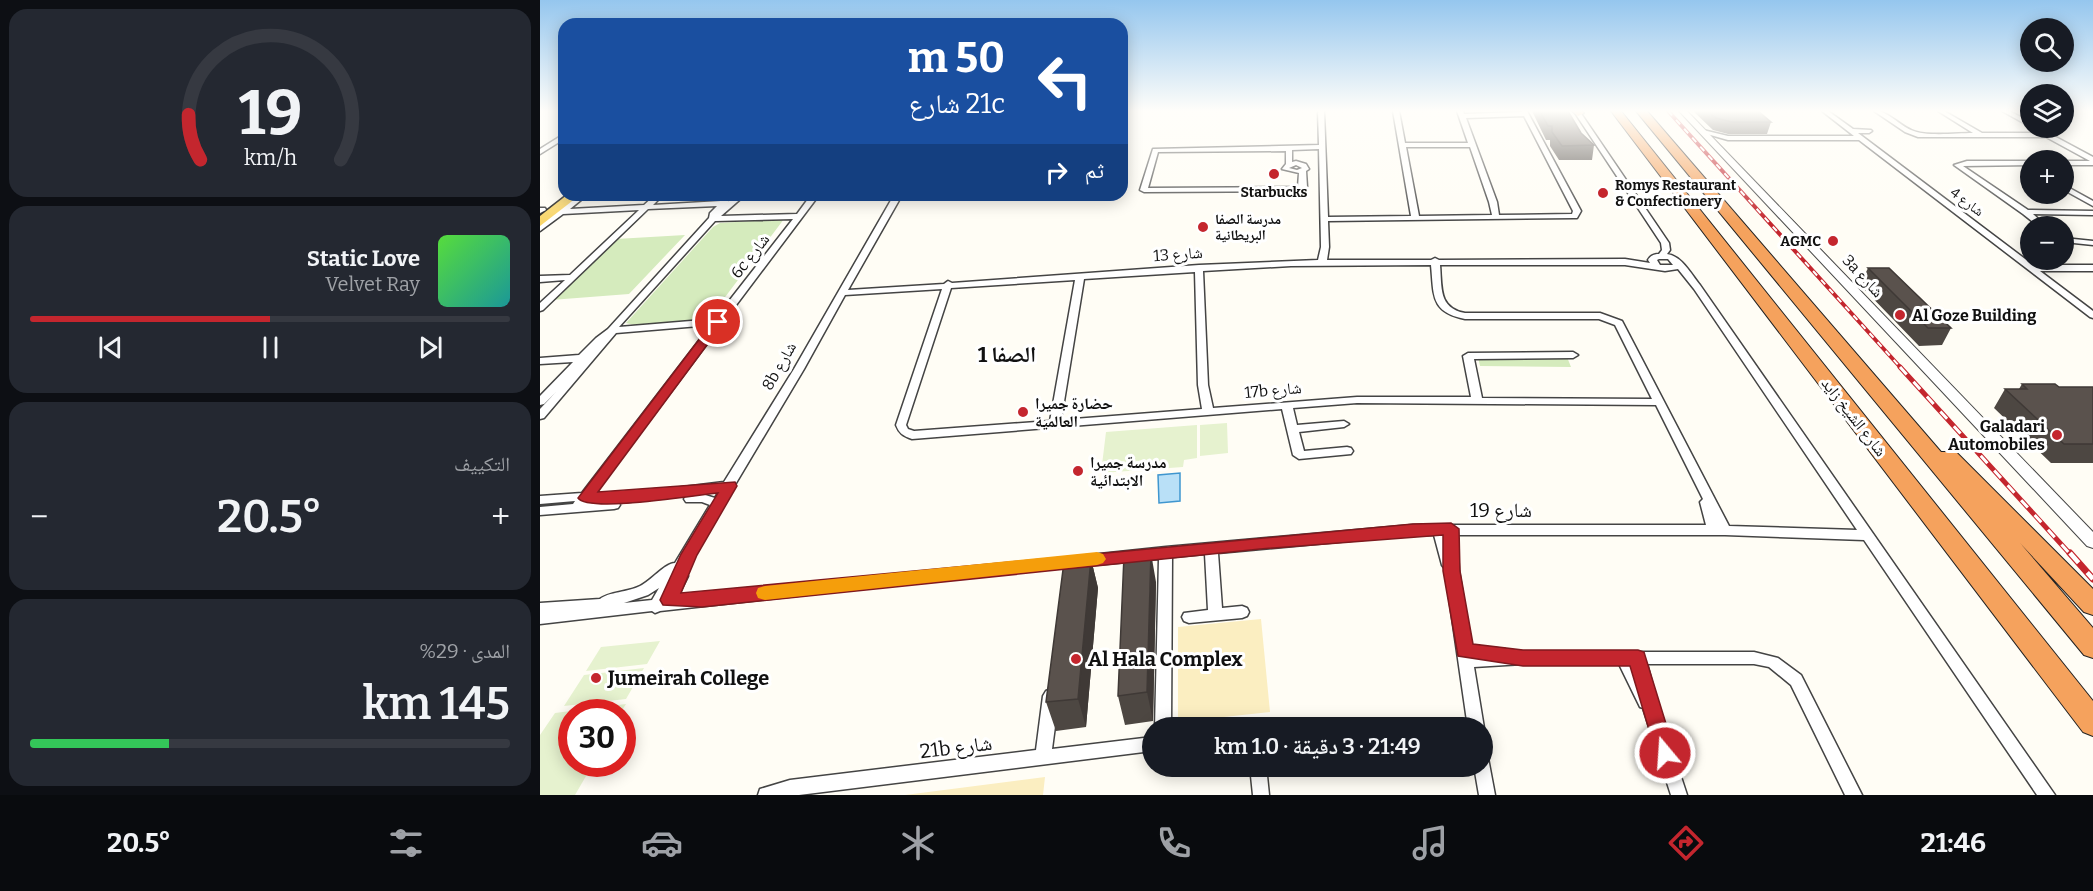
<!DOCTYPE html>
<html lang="ar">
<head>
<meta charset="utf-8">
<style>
  body { margin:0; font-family:Bitter,"Noto Naskh Arabic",serif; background:#242831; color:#f1f3f6; direction:rtl; height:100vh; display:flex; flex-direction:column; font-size:22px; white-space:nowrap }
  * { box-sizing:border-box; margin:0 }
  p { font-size:20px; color:#9ea1a6 }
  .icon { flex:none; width:33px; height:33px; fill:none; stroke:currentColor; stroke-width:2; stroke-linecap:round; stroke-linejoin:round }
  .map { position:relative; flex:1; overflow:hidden; direction:ltr }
  .sheet { display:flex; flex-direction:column; gap:9px; padding:9px; background:#0d0f14; width:540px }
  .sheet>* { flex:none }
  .guide { position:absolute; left:18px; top:18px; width:570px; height:183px; border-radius:18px; box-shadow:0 3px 15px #0003; direction:rtl; background:#1a4fa0; color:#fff; overflow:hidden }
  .buttons { position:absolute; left:1480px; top:18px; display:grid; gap:12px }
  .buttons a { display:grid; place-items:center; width:54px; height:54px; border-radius:50%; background:#171b24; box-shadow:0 3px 15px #0003; font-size:30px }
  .speed { position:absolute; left:18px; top:699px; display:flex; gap:12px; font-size:30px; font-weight:700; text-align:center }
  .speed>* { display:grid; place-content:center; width:78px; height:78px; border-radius:50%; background:#171b24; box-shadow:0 3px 15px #0003; line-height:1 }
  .speed .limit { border:9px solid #d22; background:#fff; color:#111 }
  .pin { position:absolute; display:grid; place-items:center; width:51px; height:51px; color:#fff; margin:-26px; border:3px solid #fff; border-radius:50%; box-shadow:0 2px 6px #0007 }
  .me { position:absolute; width:66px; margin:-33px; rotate:342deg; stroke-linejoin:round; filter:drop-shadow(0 0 4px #0008) }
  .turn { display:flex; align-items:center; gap:21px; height:126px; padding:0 24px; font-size:27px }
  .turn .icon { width:78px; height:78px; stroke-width:2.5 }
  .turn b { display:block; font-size:42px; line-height:51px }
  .then { display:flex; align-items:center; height:57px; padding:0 24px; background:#0003; gap:12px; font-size:22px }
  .big { font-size:45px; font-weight:600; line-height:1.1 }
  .sheet .widget { flex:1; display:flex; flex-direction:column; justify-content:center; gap:9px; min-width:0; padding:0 21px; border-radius:18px; background:#242831 }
  .sheet .dial { align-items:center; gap:0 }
  .dial svg { height:156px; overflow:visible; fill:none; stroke:#363941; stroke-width:7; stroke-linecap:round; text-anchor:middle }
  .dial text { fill:#f1f3f6; stroke:none }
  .song { display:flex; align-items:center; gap:18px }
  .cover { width:72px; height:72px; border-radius:9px; background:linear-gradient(135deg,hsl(110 70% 55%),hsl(180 70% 35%)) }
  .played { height:6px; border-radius:3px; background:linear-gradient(90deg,#c4262e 50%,#363941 50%) }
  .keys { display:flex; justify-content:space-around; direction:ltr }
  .heat { display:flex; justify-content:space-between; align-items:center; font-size:33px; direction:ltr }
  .charge { height:9px; border-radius:4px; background:linear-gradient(90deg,#34c759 29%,#363941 0) }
  .trip { position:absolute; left:602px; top:717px; width:351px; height:60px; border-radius:30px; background:#171b24; box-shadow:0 3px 15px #0003; font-weight:600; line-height:60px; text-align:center; direction:rtl }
  .menu { display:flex; height:96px; justify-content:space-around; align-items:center; background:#090b0e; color:#9ea1a6 }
  .menu .icon { width:42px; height:42px }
  .menu .current { color:#c4262e }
  .menu b { font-size:27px; color:#f1f3f6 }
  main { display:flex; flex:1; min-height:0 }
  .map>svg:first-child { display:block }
  .green { fill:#d5ebbd }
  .sand { fill:#fbeec1 }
  .pitch { fill:#e6f2cf }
  .water { fill:#b9e0f7; stroke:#3f96cf; stroke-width:1.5 }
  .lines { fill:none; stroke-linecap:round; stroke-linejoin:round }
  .minor-casing { stroke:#444; stroke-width:3 }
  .tertiary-casing { stroke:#444; stroke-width:2 }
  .primary-casing { stroke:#222; stroke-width:3 }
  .motorway-casing { stroke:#222; stroke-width:2 }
  .minor { fill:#fff; fill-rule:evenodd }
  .tertiary { fill:#fff; fill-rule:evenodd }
  .primary { fill:#f9d66b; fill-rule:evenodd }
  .motorway { fill:#f5a25d; fill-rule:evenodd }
  .rail-far2-casing { stroke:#c4262e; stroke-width:4 }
  .rail-far1-casing { stroke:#c4262e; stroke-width:5 }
  .rail-casing { stroke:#c4262e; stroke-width:7 }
  .rail-far2 { stroke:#fff; stroke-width:2; stroke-dasharray:6; stroke-linecap:butt }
  .rail-far1 { stroke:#fff; stroke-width:3; stroke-dasharray:10; stroke-linecap:butt }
  .rail { stroke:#fff; stroke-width:4.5; stroke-dasharray:13; stroke-linecap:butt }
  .wall { fill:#4d4742 }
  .shaded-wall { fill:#3f3936 }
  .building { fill:#5a524d; stroke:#3f3936; stroke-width:1.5 }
  .route { fill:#c4262e; stroke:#7f191e; stroke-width:1.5 }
  .slow { fill:#f59e0b }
  .poi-dot { fill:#c4262e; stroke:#fff; stroke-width:2 }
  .labels { text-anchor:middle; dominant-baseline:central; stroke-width:6; stroke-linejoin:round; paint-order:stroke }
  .far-poi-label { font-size:14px; font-weight:bold; fill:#111; stroke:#fff; text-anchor:start }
  .far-street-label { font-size:14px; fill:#111; stroke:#fff }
  .street-label { font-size:16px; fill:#111; stroke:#fff }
  .poi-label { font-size:16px; font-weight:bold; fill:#111; stroke:#fff; text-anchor:start }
  .near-street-label { font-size:20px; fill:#111; stroke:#fff }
  .near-poi-label { font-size:20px; font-weight:bold; fill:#111; stroke:#fff; text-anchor:start }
  .district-label { font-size:22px; font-weight:bold; fill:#111; stroke:#fff }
</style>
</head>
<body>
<main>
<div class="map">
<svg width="1553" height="795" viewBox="0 0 1553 795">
  <rect width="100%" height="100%" fill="#fffdf5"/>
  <path class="green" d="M 244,219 L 167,321 L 94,325 L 86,323 L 173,227 L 180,223 Z
    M 145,235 L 89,294 L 11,300 L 76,239 Z
    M 938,357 L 1027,357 L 1031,367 L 940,366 Z"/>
  <path class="sand" d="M 721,619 L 730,712 L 638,722 L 638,627 Z
    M 505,777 L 503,795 L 365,795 Z"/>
  <path class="pitch" d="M 687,423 L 688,453 L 660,456 L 660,425 Z
    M 657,425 L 657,458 L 644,460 L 643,467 L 561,473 L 566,432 Z
    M 120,641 L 107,664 L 46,671 L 61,647 Z
    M 104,668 L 86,699 L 24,706 L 44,675 Z
    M 86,704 L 81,712 L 32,712 L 32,764 L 53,764 L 35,795 L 0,795 L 0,735 L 15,713 Z"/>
  <path class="water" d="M 640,473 L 640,501 L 619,503 L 618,475 Z"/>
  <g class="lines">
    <g class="minor-casing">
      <path id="minor" d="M 778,111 L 784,111 L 788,217 L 871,216 L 853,111 L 859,111 L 865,143 L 928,143 L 917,111 L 923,111 L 924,114 L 982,112 L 981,111 L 987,111 L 1041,211 L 1037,218 L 1034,218 L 788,221 L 789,247 L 787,260 L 891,260 L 895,258 L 899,260 L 1085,259 L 1110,263 L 1108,260 C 1110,256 1114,254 1119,254 L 1122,250 L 1121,243 L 1035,113 L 1040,112 L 1129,243 L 1130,250 L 1127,254 C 1142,256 1151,274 1160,285 L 1515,795 L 1497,795 L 1324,540 L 1185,535 L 917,535 L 919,571 L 931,646 L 965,649 L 971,652 L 1214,652 L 1238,658 L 1261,675 L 1322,795 L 1305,795 L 1251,685 L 1229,667 L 1214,664 L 1107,664 L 1120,713 L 1147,795 L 1131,795 L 1103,708 L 1100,707 L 1079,664 L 983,664 L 934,667 L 944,728 L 942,732 L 942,728 L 928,728 L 905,569 L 902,565 L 894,535 L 873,535 L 678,553 L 682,608 L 702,606 L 707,608 L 709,612 L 707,616 L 702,618 L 649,623 L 644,621 L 642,617 L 644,613 L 668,610 L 665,554 L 632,557 L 631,728 L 615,728 L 619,559 L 425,577 L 120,611 L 115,613 L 112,611 L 0,624 L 0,603 L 60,599 C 68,592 89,592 100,586 C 111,581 125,563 135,563 L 170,505 L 162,502 L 146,502 L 144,499 L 146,496 L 150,495 L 79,503 L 80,505 L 78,508 L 74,509 L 0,515 L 0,507 L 33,504 L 35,501 L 0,504 L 0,496 L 42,493 L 171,325 L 76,333 L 4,418 L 0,419 L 0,409 L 16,392 L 4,404 L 0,405 L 0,396 L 33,362 L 0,364 L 0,358 L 39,355 L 56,338 L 68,329 L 169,218 L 170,213 L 177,206 L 108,209 L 3,310 L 0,311 L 0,303 L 25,280 L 0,282 L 0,276 L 30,275 L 99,210 L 23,214 L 0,231 L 0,225 L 38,195 L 47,195 L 30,209 L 104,205 L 115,195 L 123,195 L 113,205 L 181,201 L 187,195 L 195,195 L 188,202 L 197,195 L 205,195 L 181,216 L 257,214 L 271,195 L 279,195 L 54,494 L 78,495 L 184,482 L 254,369 L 354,195 L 362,195 L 308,290 L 404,284 L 408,281 L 412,283 L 659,265 L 778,260 L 781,247 L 779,149 L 752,150 L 752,162 L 756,161 L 766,164 L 769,169 L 766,171 L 767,187 L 760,191 L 604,192 L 600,190 L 613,149 L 779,145 ZM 984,116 L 1033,211 L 1032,214 L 959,215 L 957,202 L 926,118 ZM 866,147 L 930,147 L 949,202 L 952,215 L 879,216 ZM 746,151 L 746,164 L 742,169 L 759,173 L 758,187 L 608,188 L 618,152 ZM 756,165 L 762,168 L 757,170 L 749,168 ZM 253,219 L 175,319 L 79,327 L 175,221 ZM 1119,259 L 1128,259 L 1133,265 L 1120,265 L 1117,260 ZM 891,265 C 894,295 890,312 925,319 L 1059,319 L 1075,325 L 1112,399 L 942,398 L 934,359 L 1033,358 L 1038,355 L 1033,352 L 928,353 L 923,356 L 931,397 L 817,397 L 673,408 L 668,385 L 663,271 L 751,266 ZM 900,265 L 1085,265 L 1125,271 L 1138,269 L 1154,289 L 1317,530 L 1189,526 L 1082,321 L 1060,313 L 925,313 C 898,308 902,287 900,265 ZM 655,272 L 658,385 L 662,409 L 521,420 L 544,279 ZM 535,280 L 510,421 L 374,431 L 368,429 L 366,425 L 411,288 ZM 402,289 L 356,425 C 359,433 363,436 372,439 L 742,409 L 753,455 L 759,459 L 811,454 L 813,451 L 811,448 L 807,447 L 764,451 L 759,432 L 804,427 L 809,424 L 804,421 L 757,425 L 753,408 L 817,403 L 1116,405 L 1163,499 L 1160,502 L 1166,525 L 873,525 L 626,547 L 137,598 L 148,576 L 143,572 L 264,369 L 305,295 ZM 179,491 L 175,498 L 162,494 L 151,495 ZM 119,588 L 112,600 L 84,603 L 108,595 Z
        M 1282,111 L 1288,111 L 1313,129 L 1331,130 L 1332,131 L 1329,133 L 1318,133 L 1493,265 L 1553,265 L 1553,271 L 1500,271 L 1553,311 L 1553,318 L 1550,317 L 1319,140 L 1188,140 L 1160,132 L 1163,130 L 1188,136 L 1314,136 Z
        M 1334,111 C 1347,110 1359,125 1371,130 C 1386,137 1416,133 1433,133 L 1398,111 L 1404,111 L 1442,133 L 1500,133 L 1492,128 L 1499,128 L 1553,157 L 1553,165 L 1524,165 L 1524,161 L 1550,161 L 1506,137 L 1378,137 L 1365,132 Z
        M 1462,111 L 1469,111 L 1491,122 L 1491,127 Z
        M 24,134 L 24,139 L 0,154 L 0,149 Z
        M 1427,161 L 1491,161 L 1491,165 L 1423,166 L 1488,210 L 1553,211 L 1553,215 L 1493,214 L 1506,226 L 1498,226 L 1483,214 L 1414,165 Z
        M 1524,185 L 1553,201 L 1553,206 L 1524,190 Z
        M 0,208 L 5,208 L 6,210 L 0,213 Z
        M 1524,238 L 1553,241 L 1553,245 L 1524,242 Z
        M 511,689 L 516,691 L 519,696 L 512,749 L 612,737 L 612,751 L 259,795 L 218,795 L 220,789 L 250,780 L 496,750 L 503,696 L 506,691 Z
        M 942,755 L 948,758 L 955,795 L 939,795 L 934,766 L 942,766 Z
        M 710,766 L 726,766 L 729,795 L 713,795 Z"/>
    </g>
    <g class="tertiary-casing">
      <path id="tertiary" d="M 1139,111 L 1147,111 L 1553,532 L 1553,548 L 1547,546 Z"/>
    </g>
    <g class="primary-casing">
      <path id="primary" d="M 27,195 L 40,195 L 0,226 L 0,216 Z"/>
    </g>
    <g class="motorway-casing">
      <path id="motorway" d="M 1032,111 L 1042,111 L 1044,113 L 1038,116 Z
        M 1071,111 L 1081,111 L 1553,701 L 1553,736 L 1543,732 Z
        M 1096,111 L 1107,111 L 1401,452 L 1416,452 L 1553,589 L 1553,615 L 1544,612 L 1480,543 L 1553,628 L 1553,658 L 1544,655 Z"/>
    </g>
    <use href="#minor" class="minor"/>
    <use href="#tertiary" class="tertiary"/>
    <use href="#primary" class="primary"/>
    <use href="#motorway" class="motorway"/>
    <g class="rail-far2-casing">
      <path id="rail-far2" d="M 1128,111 L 1361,368"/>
    </g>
    <g class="rail-far1-casing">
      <path id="rail-far1" d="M 1360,367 L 1531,555"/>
    </g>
    <g class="rail-casing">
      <path id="rail" d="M 1530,553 L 1553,579"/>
    </g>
    <use href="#rail-far2" class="rail-far2"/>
    <use href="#rail-far1" class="rail-far1"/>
    <use href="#rail" class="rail"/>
  </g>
  <path class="wall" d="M 992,111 L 1028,111 L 1041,133 L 1054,145 L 1052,160 L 1019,160 L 1010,146 L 1010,140 L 1006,140 Z
    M 1153,111 L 1218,111 L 1231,122 L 1227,134 L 1188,134 L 1173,130 Z
    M 1328,268 L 1411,328 L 1402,345 L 1379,346 L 1320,285 Z
    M 1482,384 L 1519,387 L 1553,387 L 1553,463 L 1511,463 L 1454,408 L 1465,389 L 1479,389 Z
    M 551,559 L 558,588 L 546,727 L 516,731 L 506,702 Z
    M 616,582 L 613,721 L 585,725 L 578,696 Z"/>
  <path class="shaded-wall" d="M 611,553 L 616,582 L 613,721 L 607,692 Z
    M 551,559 L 558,588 L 546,727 L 538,699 Z"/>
  <path class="building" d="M 1000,111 L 1028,111 L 1041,133 L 1054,145 L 1022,146 L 1012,132 L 1012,126 L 1008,126 Z
    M 1168,111 L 1218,111 L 1231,122 L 1192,122 L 1176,118 Z
    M 1328,268 L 1349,268 L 1411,328 L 1388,328 Z
    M 1482,384 L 1515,384 L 1519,387 L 1553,387 L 1553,444 L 1524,444 L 1465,389 L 1487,389 Z
    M 611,553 L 607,692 L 578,696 L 584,556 Z
    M 551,559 L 538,699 L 506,702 L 524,562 Z"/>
  <linearGradient id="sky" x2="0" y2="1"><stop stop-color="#95c6ee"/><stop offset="0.5" stop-color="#fffefa"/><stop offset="1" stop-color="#fffefa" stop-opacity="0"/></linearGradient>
  <rect width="1553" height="222" fill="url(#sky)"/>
  <path class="route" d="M 178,319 L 184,322 L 58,492 L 195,482 L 197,486 L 157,555 L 141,593 L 873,524 L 911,523 L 919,529 L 920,571 L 933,644 L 983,650 L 1098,650 L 1104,652 L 1135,753 L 1132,760 L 1125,763 L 1118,760 L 1090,666 L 983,666 L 918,656 L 903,571 L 903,535 L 720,549 L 162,607 L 123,605 L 120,600 L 141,554 L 178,493 C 156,495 48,513 38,498 L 174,320 Z"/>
  <path class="slow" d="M 557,552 L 563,554 L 566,559 L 563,563 L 557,565 L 225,600 L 218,598 L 216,593 L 218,588 L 225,586 Z"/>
  <g class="poi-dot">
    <circle cx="734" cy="174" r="6"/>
    <circle cx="1063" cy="193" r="6"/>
    <circle cx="663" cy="227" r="6"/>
    <circle cx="1293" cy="241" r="6"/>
    <circle cx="1360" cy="315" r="6"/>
    <circle cx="483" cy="412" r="6"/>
    <circle cx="1517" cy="435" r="6"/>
    <circle cx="538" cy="471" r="6"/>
    <circle cx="536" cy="659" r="6"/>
    <circle cx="56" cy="678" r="6"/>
  </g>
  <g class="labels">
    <g class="far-poi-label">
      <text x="1075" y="185">Romys Restaurant<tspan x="1075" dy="16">&amp; Confectionery</tspan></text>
      <text x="734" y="192" text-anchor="middle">Starbucks</text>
      <text x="675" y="219">مدرسة الصفا<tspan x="675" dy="16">البريطانية</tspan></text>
      <text x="1281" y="241" text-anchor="end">AGMC</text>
    </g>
    <g class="far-street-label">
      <text transform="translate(1427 202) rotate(37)">شارع 4</text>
    </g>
    <g class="street-label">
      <text transform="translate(638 254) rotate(-4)">شارع 13</text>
      <text transform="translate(210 256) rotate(-52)">6c شارع</text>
      <text transform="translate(1323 276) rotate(47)">3a شارع</text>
      <text transform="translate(239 366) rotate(-60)">8b شارع</text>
      <text transform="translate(733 390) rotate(-5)">17b شارع</text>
      <text transform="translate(1314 417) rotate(52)">شارع الشيخ زايد</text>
    </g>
    <g class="poi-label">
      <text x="1372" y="315">Al Goze Building</text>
      <text x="495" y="403">حضارة جميرا<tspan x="495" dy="18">العالمية</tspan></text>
      <text x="1505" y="426" text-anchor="end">Galadari<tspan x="1505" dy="18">Automobiles</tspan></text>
      <text x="550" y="462">مدرسة جميرا<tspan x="550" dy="18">الابتدائية</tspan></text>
    </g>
    <g class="near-street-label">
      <text x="961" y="510">شارع 19</text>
      <text transform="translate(416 747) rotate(-7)">21b شارع</text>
    </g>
    <g class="near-poi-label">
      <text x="548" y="659">Al Hala Complex</text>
      <text x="68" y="678">Jumeirah College</text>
    </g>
    <g class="district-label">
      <text x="467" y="354">الصفا 1</text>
    </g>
  </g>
</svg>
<div class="buttons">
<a><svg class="icon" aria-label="search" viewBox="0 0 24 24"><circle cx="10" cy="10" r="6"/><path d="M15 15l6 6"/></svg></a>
<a><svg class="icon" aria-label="layers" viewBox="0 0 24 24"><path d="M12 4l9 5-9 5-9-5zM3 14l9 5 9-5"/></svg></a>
<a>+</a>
<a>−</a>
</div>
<div class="speed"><div class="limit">30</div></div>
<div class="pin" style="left:178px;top:322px;background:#d93025"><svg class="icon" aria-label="arrive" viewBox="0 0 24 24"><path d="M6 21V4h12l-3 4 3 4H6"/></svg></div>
<svg class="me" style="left:1125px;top:753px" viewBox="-20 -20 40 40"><circle r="17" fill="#c4262e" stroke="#fff" stroke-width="3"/><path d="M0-11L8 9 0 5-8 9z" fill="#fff"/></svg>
<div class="trip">21:49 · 3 دقيقة · 1.0 km</div>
<div class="guide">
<div class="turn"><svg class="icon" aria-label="left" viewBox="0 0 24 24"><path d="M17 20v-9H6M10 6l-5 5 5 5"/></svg><div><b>50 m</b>21c شارع</div></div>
<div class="then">ثم<svg class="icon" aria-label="right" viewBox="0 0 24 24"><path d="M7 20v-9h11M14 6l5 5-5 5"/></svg></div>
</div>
</div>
<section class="sheet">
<div class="widget dial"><svg viewBox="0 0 100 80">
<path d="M14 69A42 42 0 1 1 86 69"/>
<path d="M14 69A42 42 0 0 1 8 46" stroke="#c4262e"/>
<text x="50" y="56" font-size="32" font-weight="700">19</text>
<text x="50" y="72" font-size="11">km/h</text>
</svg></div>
<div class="widget">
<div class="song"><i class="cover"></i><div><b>Static Love</b><p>Velvet Ray</p></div></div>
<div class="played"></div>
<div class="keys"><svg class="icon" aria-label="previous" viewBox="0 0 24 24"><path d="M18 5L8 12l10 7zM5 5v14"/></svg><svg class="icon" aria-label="pause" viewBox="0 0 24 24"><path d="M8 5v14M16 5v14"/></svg><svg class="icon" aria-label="next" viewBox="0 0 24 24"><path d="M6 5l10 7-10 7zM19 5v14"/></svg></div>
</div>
<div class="widget"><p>التكييف</p>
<div class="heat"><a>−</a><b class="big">20.5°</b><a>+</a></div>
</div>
<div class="widget"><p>المدى · 29%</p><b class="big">145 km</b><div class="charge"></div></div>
</section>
</main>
<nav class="menu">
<b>21:46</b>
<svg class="icon current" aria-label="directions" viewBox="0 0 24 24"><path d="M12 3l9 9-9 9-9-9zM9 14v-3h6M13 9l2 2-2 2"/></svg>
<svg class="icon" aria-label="music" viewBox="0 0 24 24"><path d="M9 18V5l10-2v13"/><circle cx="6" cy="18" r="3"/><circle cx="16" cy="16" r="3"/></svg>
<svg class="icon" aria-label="phone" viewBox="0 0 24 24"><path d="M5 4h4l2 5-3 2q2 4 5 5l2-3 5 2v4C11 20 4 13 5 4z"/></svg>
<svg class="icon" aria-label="climate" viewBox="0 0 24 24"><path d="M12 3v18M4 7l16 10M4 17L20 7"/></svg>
<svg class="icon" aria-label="car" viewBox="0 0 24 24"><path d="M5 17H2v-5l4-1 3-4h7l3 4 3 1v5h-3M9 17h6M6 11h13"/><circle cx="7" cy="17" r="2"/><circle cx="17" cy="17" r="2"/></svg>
<svg class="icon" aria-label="filters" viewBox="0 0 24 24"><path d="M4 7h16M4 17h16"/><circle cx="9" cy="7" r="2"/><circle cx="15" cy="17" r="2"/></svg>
<b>20.5°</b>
</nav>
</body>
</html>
